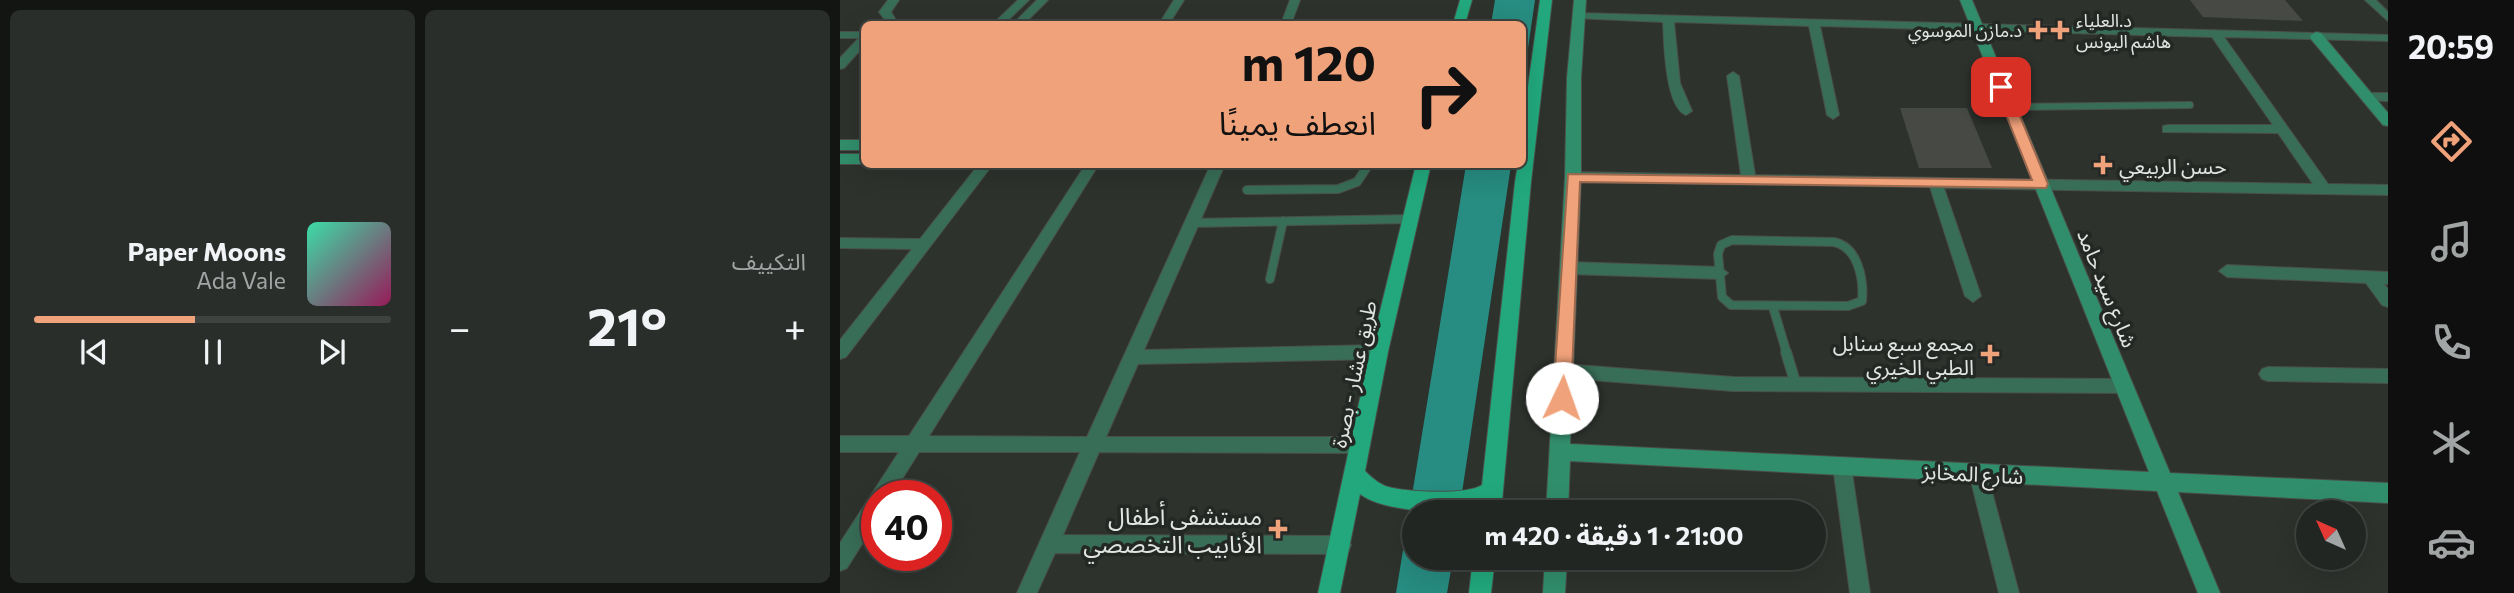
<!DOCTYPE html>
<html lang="ar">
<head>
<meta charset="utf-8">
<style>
  body { margin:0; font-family:Commissioner,"Noto Sans Arabic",sans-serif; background:#2a2e2a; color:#f1f3f6; direction:rtl; height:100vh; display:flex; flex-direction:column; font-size:26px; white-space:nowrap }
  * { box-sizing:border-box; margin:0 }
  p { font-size:23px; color:#a2a5a5 }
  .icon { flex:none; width:38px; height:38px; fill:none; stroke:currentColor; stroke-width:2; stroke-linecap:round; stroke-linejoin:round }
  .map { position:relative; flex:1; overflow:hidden; direction:ltr }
  .panel { display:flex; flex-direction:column; gap:10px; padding:10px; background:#131513; width:840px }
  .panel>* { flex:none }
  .guide { position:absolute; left:21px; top:21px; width:665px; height:147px; border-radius:10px; box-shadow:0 7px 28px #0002,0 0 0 2px #3f4340; direction:rtl; background:#f0a27a; color:#111; overflow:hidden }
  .needle { width:46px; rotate:315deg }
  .controls { position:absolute; left:1456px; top:500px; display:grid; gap:14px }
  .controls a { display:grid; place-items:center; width:70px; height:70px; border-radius:50%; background:#222622; box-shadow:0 7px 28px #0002,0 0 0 2px #3f4340; font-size:35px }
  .speed { position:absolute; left:21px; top:480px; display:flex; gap:14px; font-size:35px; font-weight:700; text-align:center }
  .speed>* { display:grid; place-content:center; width:91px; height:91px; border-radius:50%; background:#222622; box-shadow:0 7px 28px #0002,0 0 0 2px #3f4340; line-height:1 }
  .speed .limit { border:10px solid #d22; background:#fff; color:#111 }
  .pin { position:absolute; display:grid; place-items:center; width:60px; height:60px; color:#fff; margin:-30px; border-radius:14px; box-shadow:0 4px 10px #0006 }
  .me { position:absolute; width:77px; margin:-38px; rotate:3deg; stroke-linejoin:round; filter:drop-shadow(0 0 5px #0008) }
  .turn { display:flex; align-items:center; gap:24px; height:147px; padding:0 35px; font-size:32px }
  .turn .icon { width:91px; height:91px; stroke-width:2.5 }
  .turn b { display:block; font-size:49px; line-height:60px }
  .big { font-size:52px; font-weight:700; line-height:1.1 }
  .panel .widget { flex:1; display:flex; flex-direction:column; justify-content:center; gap:10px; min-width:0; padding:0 24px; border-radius:10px; background:#2a2e2a }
  .song { display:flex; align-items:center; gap:21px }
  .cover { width:84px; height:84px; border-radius:10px; background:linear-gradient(135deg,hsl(160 70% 55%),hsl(330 70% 35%)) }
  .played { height:7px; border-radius:4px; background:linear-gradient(90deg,#f0a27a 45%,#3f4340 45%) }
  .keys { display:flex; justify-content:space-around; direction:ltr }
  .heat { display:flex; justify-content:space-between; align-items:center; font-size:38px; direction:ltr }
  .panel .tiles { flex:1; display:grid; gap:10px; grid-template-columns:repeat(2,1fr) }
  .trip { position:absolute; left:562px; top:500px; width:424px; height:70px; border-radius:35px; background:#222622; box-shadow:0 7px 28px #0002,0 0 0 2px #3f4340; font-weight:700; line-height:70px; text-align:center; direction:rtl }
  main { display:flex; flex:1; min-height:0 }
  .dock { display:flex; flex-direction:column; width:126px; justify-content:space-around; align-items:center; background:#0e0f0e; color:#a2a5a5 }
  .dock .icon { width:49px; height:49px }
  .dock .current { color:#f0a27a }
  .dock b { font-size:32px; color:#f1f3f6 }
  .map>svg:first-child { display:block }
  .water { fill:#278c81 }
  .building { fill:#474a44 }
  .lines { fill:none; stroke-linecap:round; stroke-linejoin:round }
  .lane-far2-casing { stroke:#4a4f4a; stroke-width:8 }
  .lane-far1-casing { stroke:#4a4f4a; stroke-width:10 }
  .lane-casing { stroke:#4a4f4a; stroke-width:12 }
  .street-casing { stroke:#4a4f4a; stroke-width:2 }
  .secondary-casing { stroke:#4a4f4a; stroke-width:2 }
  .primary-casing { stroke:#4a4f4a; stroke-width:2 }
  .lane-far2 { stroke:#386d57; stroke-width:6 }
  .lane-far1 { stroke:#386d57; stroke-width:8 }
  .lane { stroke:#386d57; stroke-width:10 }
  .street { fill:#386d57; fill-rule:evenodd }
  .secondary { fill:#318e6c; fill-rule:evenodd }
  .primary { fill:#22a87c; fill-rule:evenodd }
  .route { fill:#f0a27a; stroke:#9c694f; stroke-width:2 }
  .poi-dot { fill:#f0a27a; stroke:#242824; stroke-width:2.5 }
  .labels { text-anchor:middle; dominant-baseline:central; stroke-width:7; stroke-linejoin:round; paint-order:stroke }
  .far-poi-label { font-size:18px; fill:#e2e5e2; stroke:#242824; text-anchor:start }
  .poi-label { font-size:21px; fill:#e2e5e2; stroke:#242824; text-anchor:start }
  .street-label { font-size:21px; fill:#e2e5e2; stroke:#242824 }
  .near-poi-label { font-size:24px; fill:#e2e5e2; stroke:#242824; text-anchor:end }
</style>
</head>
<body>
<main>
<nav class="dock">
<b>20:59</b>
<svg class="icon current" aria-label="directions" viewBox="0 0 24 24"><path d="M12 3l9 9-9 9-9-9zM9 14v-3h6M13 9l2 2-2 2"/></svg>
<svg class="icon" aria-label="music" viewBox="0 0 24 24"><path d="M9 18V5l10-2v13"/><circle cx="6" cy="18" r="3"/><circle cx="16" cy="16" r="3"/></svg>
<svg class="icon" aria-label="phone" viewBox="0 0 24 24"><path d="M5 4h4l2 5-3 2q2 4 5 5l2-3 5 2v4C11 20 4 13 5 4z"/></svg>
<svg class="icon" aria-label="climate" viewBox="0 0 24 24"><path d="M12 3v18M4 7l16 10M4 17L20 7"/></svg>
<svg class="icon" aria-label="car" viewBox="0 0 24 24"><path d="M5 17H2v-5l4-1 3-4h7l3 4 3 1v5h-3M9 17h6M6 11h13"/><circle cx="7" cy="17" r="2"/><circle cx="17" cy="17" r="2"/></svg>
</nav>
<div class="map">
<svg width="1548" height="593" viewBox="0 0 1548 593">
  <rect width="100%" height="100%" fill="#2d322d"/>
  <path class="water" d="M 655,0 L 695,0 L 683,83 L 682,24 L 651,24 Z
    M 626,165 L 671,165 L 619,513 L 574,513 L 574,558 L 613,558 L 607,593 L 556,593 Z"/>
  <path class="building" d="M 1350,0 L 1445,0 L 1463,21 L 1363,17 Z
    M 1060,108 L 1127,108 L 1152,168 L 1079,168 Z"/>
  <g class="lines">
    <g class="lane-far2-casing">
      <path id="lane-far2" d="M 1169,107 L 1350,105"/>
    </g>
    <g class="lane-far1-casing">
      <path id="lane-far1" d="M 407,190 L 498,189 L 517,182 L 529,164
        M 352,223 L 571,219
        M 892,240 L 994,242 C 1018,247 1024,279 1022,301 L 1008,306 L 891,305 L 882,297 L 878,254 L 881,245 Z
        M 430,279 L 443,221
        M 933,307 L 947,354"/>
    </g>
    <g class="lane-casing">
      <path id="lane" d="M 946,352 L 956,385"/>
    </g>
    <g class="street-casing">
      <path id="street" d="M 48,0 L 59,0 L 51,12 L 58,24 L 48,24 L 39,12 Z
        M 178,0 L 189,0 L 164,24 L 153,24 Z
        M 197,0 L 208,0 L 184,24 L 173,24 Z
        M 334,0 L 344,0 L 329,24 L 319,24 Z
        M 450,0 L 460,0 L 451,24 L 441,24 Z
        M 1525,0 L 1536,0 L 1548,12 L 1548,21 Z
        M 738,13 L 1548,35 L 1548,41 L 1384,37 L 1488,184 L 1548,185 L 1548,195 L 1104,188 L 1141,296 L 1133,302 L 1125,296 L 1090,187 L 733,182 L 726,177 L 733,172 L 901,175 L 887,76 L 893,72 L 899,76 L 915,175 L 1473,184 L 1438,133 L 1323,132 L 1323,126 L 1328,125 L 1433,125 L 1372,37 L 980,26 L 999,115 L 993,119 L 987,115 L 969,26 L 834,22 L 840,83 L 852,111 L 846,115 C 825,107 824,42 823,22 L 734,18 L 734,14 Z
        M 0,32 L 24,32 L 24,46 L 4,68 L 0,69 L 0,58 L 19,38 L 0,38 Z
        M 1527,93 L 1548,93 L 1548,101 L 1523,100 L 1523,94 Z
        M 139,164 L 153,164 L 6,357 L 0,359 L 0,340 L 72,249 L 0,248 L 0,238 L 80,239 Z
        M 246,164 L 259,164 L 89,436 L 247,437 L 371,164 L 385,164 L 304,350 L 539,345 L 545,347 L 547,352 L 545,357 L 539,359 L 298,364 L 266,437 L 521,437 L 527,439 L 530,445 L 527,451 L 521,453 L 259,452 L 223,535 L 501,536 L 508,538 L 511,545 L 508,552 L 501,554 L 215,553 L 197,593 L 177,593 L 240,452 L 79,452 L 52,495 L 37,495 L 37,520 L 7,568 L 0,571 L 0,543 L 59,452 L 0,452 L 0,436 L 69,436 Z
        M 729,262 L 880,267 L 888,273 L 880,279 L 729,274 L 721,268 Z
        M 1387,265 L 1548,272 L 1548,284 L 1544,284 L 1548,289 L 1548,307 L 1542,305 L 1526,283 L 1387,277 L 1379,271 Z
        M 724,364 L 893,377 L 1284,379 L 1290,381 L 1293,386 L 1290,391 L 1284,393 L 893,391 L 724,378 L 718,376 L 716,371 L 718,366 Z
        M 1428,367 L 1548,369 L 1548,383 L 1428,381 L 1422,379 L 1419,374 L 1422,369 Z
        M 1002,458 L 1009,460 L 1011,466 L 1030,593 L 1010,593 L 993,466 L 995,460 Z
        M 1138,465 L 1145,467 L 1147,473 L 1179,593 L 1159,593 L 1129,473 L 1131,467 Z"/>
    </g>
    <g class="secondary-casing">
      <path id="secondary" d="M 734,0 L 746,0 L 741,78 L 741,177 L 730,444 L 1309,472 L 1120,0 L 1132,0 L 1330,473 L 1548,483 L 1548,503 L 1338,492 L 1380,593 L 1358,593 L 1317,491 L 730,461 L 728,513 L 706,513 L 725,177 L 727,78 Z
        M 1476,32 L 1481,33 L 1548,113 L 1548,126 L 1543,125 L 1471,39 L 1470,36 Z
        M 0,140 L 24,140 L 24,150 L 0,150 Z
        M 0,154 L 24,154 L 24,164 L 0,164 Z
        M 705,558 L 727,558 L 725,593 L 703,593 Z"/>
    </g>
    <g class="primary-casing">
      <path id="primary" d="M 620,0 L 632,0 L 625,24 L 613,24 Z
        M 700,0 L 712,0 L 691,182 L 661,513 L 639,513 L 640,508 C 610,514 545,513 520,494 L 500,593 L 478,593 L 530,352 L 576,164 L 591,164 L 548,352 L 525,471 C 533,479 541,486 553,488 C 573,492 626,495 642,485 L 675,182 L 678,164 L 682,164 L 682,129 Z
        M 633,558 L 655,558 L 651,593 L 629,593 Z"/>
    </g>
    <use href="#lane-far2" class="lane-far2"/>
    <use href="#lane-far1" class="lane-far1"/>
    <use href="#lane" class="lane"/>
    <use href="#street" class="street"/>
    <use href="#secondary" class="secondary"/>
    <use href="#primary" class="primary"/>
  </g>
  <path class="route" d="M 1161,83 L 1168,87 L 1208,184 L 1206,188 L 740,182 L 731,398 L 728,403 L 722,405 L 716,403 L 713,398 L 728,174 L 1192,180 L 1155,87 Z"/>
  <g class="poi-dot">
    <path d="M1194.5 19.5h7v7h7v7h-7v7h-7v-7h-7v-7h7z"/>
    <path d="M1216.5 19.5h7v7h7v7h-7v7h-7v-7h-7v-7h7z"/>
    <path d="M1259.5 154.5h7v7h7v7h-7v7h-7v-7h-7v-7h7z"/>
    <path d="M1146.5 343.5h7v7h7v7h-7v7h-7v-7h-7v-7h7z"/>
    <path d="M434.5 518.5h7v7h7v7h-7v7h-7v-7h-7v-7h7z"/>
  </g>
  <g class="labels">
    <g class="far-poi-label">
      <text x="1236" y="20">د.العلياء<tspan x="1236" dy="21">هاشم اليونس</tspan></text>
      <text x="1182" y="30" text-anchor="end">د.مازن الموسوي</text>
    </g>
    <g class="poi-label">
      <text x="1279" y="165">حسن الربيعي</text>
      <text x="1134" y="342" text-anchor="end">مجمع سبع سنابل<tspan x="1134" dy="24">الطبي الخيري</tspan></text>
    </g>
    <g class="street-label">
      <text transform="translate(1268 288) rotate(68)">شارع سيد حامد</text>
      <text transform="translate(513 374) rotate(-78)">طريق عشار - بصرة</text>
      <text transform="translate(1133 473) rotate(3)">شارع المخابز</text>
    </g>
    <g class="near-poi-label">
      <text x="422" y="515">مستشفى أطفال<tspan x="422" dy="28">الأنابيب التخصصي</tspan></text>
    </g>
  </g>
</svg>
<div class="controls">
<a><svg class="needle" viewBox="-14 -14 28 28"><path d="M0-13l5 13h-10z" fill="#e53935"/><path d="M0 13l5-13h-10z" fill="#a2a5a5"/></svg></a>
</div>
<div class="speed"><div class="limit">40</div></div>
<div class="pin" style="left:1161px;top:87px;background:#d93025"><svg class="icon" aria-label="arrive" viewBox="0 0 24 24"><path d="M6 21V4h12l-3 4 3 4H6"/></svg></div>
<svg class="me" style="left:722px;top:398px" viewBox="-20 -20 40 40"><circle r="19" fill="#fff"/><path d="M0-13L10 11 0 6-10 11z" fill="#f0a27a"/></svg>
<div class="trip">21:00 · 1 دقيقة · 420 m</div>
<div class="guide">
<div class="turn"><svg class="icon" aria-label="right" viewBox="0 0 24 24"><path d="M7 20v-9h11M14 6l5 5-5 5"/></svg><div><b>120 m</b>انعطف يمينًا</div></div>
</div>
</div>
<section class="panel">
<div class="tiles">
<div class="widget"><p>التكييف</p>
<div class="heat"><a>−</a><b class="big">21°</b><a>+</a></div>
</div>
<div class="widget">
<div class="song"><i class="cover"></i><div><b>Paper Moons</b><p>Ada Vale</p></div></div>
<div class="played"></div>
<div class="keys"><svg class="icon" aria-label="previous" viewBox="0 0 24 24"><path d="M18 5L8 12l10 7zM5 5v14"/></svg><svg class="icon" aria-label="pause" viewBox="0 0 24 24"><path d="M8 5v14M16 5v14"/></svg><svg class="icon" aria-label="next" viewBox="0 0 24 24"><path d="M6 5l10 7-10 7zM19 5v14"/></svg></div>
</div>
</div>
</section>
</main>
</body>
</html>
